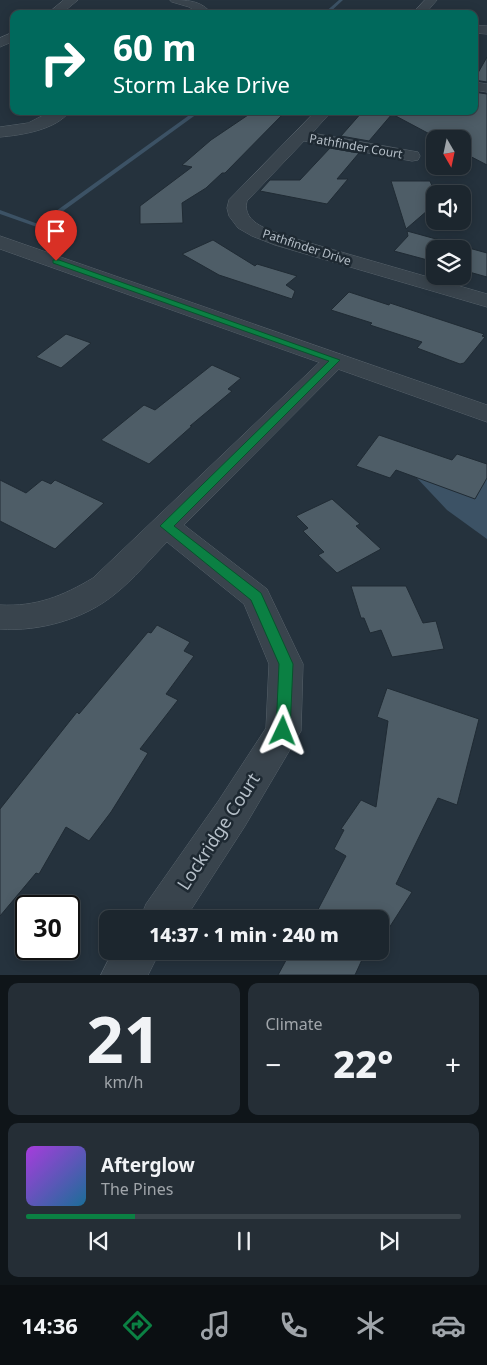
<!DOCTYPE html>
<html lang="en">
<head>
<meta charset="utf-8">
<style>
  body { margin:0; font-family:"Noto Sans",sans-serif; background:#252e36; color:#f1f3f6; height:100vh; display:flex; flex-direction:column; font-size:19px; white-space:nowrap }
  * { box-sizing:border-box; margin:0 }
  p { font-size:16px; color:#a0a5aa }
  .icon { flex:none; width:28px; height:28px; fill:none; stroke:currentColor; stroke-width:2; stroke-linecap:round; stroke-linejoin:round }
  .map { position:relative; height:975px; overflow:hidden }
  .drawer { display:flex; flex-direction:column; gap:8px; padding:8px; background:#0f1519; flex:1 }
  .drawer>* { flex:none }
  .top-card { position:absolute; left:10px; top:10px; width:468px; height:105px; border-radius:10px; box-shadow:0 2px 12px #0003,0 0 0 1px #3a434a; background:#00695c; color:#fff; overflow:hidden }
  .needle { width:32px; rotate:171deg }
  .fabs { position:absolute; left:426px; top:130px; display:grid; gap:10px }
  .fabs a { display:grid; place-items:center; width:45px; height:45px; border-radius:10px; background:#1c262e; box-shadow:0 2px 12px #0003,0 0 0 1px #3a434a; font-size:25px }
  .speed { position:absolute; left:15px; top:895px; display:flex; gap:10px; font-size:25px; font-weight:700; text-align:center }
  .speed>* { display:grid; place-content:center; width:65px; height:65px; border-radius:50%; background:#1c262e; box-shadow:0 2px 12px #0003,0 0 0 1px #3a434a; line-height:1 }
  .speed .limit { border:2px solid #111; border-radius:8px; background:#fff; color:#111 }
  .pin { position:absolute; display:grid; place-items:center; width:42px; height:42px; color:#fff; margin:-51px -21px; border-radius:50% 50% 50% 0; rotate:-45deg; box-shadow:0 0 5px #0007 }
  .pin .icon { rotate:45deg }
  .me { position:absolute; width:55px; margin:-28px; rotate:2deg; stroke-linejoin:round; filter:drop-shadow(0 0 4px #0008) }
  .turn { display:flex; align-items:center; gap:18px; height:105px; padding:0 20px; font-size:22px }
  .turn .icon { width:65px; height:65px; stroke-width:2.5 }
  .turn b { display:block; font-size:35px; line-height:42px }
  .big { font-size:38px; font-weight:800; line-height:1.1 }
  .drawer .widget { flex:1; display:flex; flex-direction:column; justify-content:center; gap:8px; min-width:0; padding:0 18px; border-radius:10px; background:#252e36 }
  .drawer .dial { align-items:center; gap:0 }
  .dial b { font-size:65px; line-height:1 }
  .song { display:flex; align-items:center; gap:15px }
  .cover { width:60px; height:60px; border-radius:8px; background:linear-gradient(135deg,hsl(280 70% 55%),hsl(200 70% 35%)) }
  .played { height:5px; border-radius:2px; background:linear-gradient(90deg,#0b8043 25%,#3a434a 25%) }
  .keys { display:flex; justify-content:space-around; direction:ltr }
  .heat { display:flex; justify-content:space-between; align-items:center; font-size:28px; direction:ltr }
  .drawer .tiles { flex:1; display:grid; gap:8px; grid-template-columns:1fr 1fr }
  .widget:last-child { grid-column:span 2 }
  .trip { position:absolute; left:99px; top:910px; width:290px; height:50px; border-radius:10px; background:#1c262e; box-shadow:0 2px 12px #0003,0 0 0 1px #3a434a; font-weight:800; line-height:50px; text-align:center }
  .tabs { display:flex; height:80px; justify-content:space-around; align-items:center; background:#0b0f12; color:#a0a5aa }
  .tabs .icon { width:35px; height:35px }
  .tabs .current { color:#0b8043 }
  .tabs b { font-size:22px; color:#f1f3f6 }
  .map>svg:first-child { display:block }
  .water { fill:#3c5265 }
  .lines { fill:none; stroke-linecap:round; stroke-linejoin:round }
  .stream { fill:#3c5265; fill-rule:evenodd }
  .building { fill:#4e5d67; stroke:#202b34 }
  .minor-casing { stroke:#57626b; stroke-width:1 }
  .tertiary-casing { stroke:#57626b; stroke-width:1 }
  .minor { fill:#39444d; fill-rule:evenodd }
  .tertiary { fill:#39444d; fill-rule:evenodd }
  .route { fill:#0b8043; stroke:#07532c }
  .labels { text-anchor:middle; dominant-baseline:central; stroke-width:5; stroke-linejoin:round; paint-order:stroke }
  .far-street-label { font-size:12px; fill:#b5bfc8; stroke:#1e2932 }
  .near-street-label { font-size:18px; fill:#b5bfc8; stroke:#1e2932 }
</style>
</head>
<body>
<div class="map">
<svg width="487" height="975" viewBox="0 0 487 975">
  <rect width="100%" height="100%" fill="#25323d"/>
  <path class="water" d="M 400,460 L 487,477 L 487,539 L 447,510 Z"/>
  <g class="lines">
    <path class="stream" d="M 339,0 L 343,0 L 328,14 L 323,14 Z
      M 195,111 L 201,111 L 41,227 L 37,227 L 0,214 L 0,210 L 38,224 Z"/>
  </g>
  <path class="building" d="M 487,57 L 487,82 L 474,80 Z
    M 474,92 L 487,94 L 487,165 L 462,152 L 462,139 L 439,139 L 392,114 L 369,141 L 341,136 L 363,111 L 474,111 Z
    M 254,111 L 286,111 L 225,173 L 222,173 L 206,188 L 182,203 L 183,223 L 140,224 L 140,206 L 192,167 L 182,165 L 211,140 Z
    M 330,148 L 359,153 L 337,179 L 348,179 L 327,204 L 260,191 L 270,180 L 300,180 Z
    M 391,181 L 430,181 L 435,193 L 435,204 L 406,229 Z
    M 407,231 L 487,253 L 487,277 L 462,270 L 462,249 L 435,249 L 435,262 L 394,251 L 408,236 Z
    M 213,240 L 255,266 L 257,264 L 297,276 L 286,285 L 295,291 L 292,299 L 219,275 L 182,254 Z
    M 349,292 L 389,305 L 390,303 L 484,334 L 482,336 L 485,337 L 464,363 L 460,364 L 417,348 L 422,342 L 370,325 L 372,323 L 331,310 Z
    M 66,334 L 91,343 L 61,368 L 36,357 Z
    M 212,365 L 241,378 L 228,389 L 232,391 L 190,426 L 192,426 L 149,464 L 101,440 L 144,405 L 155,410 Z
    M 379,435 L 452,460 L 457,454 L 487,464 L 487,478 L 475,499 L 396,470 L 390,478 L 356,466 Z
    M 0,480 L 26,493 L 42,480 L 51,484 L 55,480 L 104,503 L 55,549 L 0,521 Z
    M 332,499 L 360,524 L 356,526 L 381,549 L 337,573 L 318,555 L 324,552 L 303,531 L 308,528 L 296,516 Z
    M 351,586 L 406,586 L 423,623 L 436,621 L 444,649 L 392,657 L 381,630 L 370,633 L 364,618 L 361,618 Z
    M 157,625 L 190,642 L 184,651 L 194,656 L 166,694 L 178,700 L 140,749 L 148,753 L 111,812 L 89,841 L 66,827 L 39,874 L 36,873 L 0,916 L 0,809 L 77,712 L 79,714 L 148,632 L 151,633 Z
    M 387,688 L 479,719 L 457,805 L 438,798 L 396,884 L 412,892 L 389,928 L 380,923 L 380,919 L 313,919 L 346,856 L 334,849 L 344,830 L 341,829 L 361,800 L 376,807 L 388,721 L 377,717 Z
    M 291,951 L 366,951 L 355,975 L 278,975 Z"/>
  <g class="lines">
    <g class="minor-casing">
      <path id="minor" d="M 64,0 L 78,0 L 61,14 L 47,14 Z
        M 170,0 C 187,0 201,0 212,14 L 200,14 L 189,7 L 172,2 Z
        M 425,0 L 437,0 L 425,14 L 412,14 Z
        M 474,25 L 487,26 L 487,34 L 474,33 Z
        M 14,32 L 14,41 L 0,47 L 0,38 Z
        M 474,82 L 487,84 L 487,92 L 474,90 Z
        M 52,111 L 70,111 C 56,130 22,135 0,137 L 0,127 L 28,123 Z
        M 316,111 L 332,111 L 312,133 L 412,151 L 418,152 L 420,156 L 418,160 L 412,161 L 304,141 L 247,201 C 241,224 273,231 289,237 L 487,294 L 487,307 L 275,245 L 252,236 L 238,228 L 229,216 L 227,208 L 229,200 Z
        M 335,353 L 343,355 L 347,360 L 343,365 L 184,525 L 267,589 L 303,664 L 301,731 L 245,826 L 185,919 L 140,919 L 146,904 L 219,800 L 266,728 L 269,664 L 244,604 L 167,542 C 150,559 134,579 115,594 C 85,619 39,632 0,629 L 0,605 C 36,607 63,596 93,578 L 327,355 Z
        M 113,951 L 160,951 L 148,975 L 101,975 Z"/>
    </g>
    <g class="tertiary-casing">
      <path id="tertiary" d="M 0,236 L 487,405 L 487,422 L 0,249 Z"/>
    </g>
    <use href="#minor" class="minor"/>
    <use href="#tertiary" class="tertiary"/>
  </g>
  <path class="route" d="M 53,260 L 59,260 L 340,360 L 174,526 L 261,593 L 293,664 L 290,731 L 288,736 L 283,738 L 278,736 L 276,731 L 279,664 L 251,600 L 160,526 L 329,361 L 53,263 Z"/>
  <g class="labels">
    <g class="far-street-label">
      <text transform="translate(356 146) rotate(10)">Pathfinder Court</text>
      <text transform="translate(307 247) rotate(18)">Pathfinder Drive</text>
    </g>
    <g class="near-street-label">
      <text transform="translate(218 831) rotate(-57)">Lockridge Court</text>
    </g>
  </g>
</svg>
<div class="fabs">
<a><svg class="needle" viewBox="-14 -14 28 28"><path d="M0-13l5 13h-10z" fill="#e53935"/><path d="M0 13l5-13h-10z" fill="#a0a5aa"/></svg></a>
<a><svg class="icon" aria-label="sound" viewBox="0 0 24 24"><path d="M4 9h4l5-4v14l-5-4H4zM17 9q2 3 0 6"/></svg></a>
<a><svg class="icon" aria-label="layers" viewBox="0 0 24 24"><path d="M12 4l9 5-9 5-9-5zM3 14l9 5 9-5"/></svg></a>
</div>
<div class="speed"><div class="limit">30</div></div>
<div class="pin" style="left:56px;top:261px;background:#d93025"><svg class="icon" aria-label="arrive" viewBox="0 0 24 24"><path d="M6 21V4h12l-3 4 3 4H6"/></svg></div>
<svg class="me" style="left:283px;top:731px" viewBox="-20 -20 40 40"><path d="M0-17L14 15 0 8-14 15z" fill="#0b8043" stroke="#fff" stroke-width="4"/></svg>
<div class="trip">14:37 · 1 min · 240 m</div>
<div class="top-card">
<div class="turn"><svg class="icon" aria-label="right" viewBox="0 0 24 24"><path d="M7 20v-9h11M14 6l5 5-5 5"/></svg><div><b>60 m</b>Storm Lake Drive</div></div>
</div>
</div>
<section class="drawer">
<div class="tiles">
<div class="widget dial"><b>21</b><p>km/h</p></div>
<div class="widget"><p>Climate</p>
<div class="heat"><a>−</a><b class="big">22°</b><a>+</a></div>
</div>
<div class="widget">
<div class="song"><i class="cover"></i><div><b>Afterglow</b><p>The Pines</p></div></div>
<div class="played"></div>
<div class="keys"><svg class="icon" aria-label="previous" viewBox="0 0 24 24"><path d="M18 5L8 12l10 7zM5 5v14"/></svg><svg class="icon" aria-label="pause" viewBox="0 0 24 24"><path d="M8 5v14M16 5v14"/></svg><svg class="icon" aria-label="next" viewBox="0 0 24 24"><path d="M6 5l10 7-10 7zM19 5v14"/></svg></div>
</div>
</div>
</section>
<nav class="tabs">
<b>14:36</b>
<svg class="icon current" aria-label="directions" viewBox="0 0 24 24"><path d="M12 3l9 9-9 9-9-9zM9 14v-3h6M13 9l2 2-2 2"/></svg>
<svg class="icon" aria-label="music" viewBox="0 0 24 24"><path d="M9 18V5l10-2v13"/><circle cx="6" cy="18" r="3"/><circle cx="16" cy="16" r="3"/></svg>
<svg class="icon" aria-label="phone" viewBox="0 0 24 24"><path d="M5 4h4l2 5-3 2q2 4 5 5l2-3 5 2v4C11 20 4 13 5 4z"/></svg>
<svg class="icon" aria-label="climate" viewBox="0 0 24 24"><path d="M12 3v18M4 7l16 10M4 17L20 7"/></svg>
<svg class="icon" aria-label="car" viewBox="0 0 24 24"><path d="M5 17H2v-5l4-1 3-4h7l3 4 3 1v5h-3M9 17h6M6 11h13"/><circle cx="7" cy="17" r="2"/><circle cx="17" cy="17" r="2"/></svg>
</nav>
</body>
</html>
